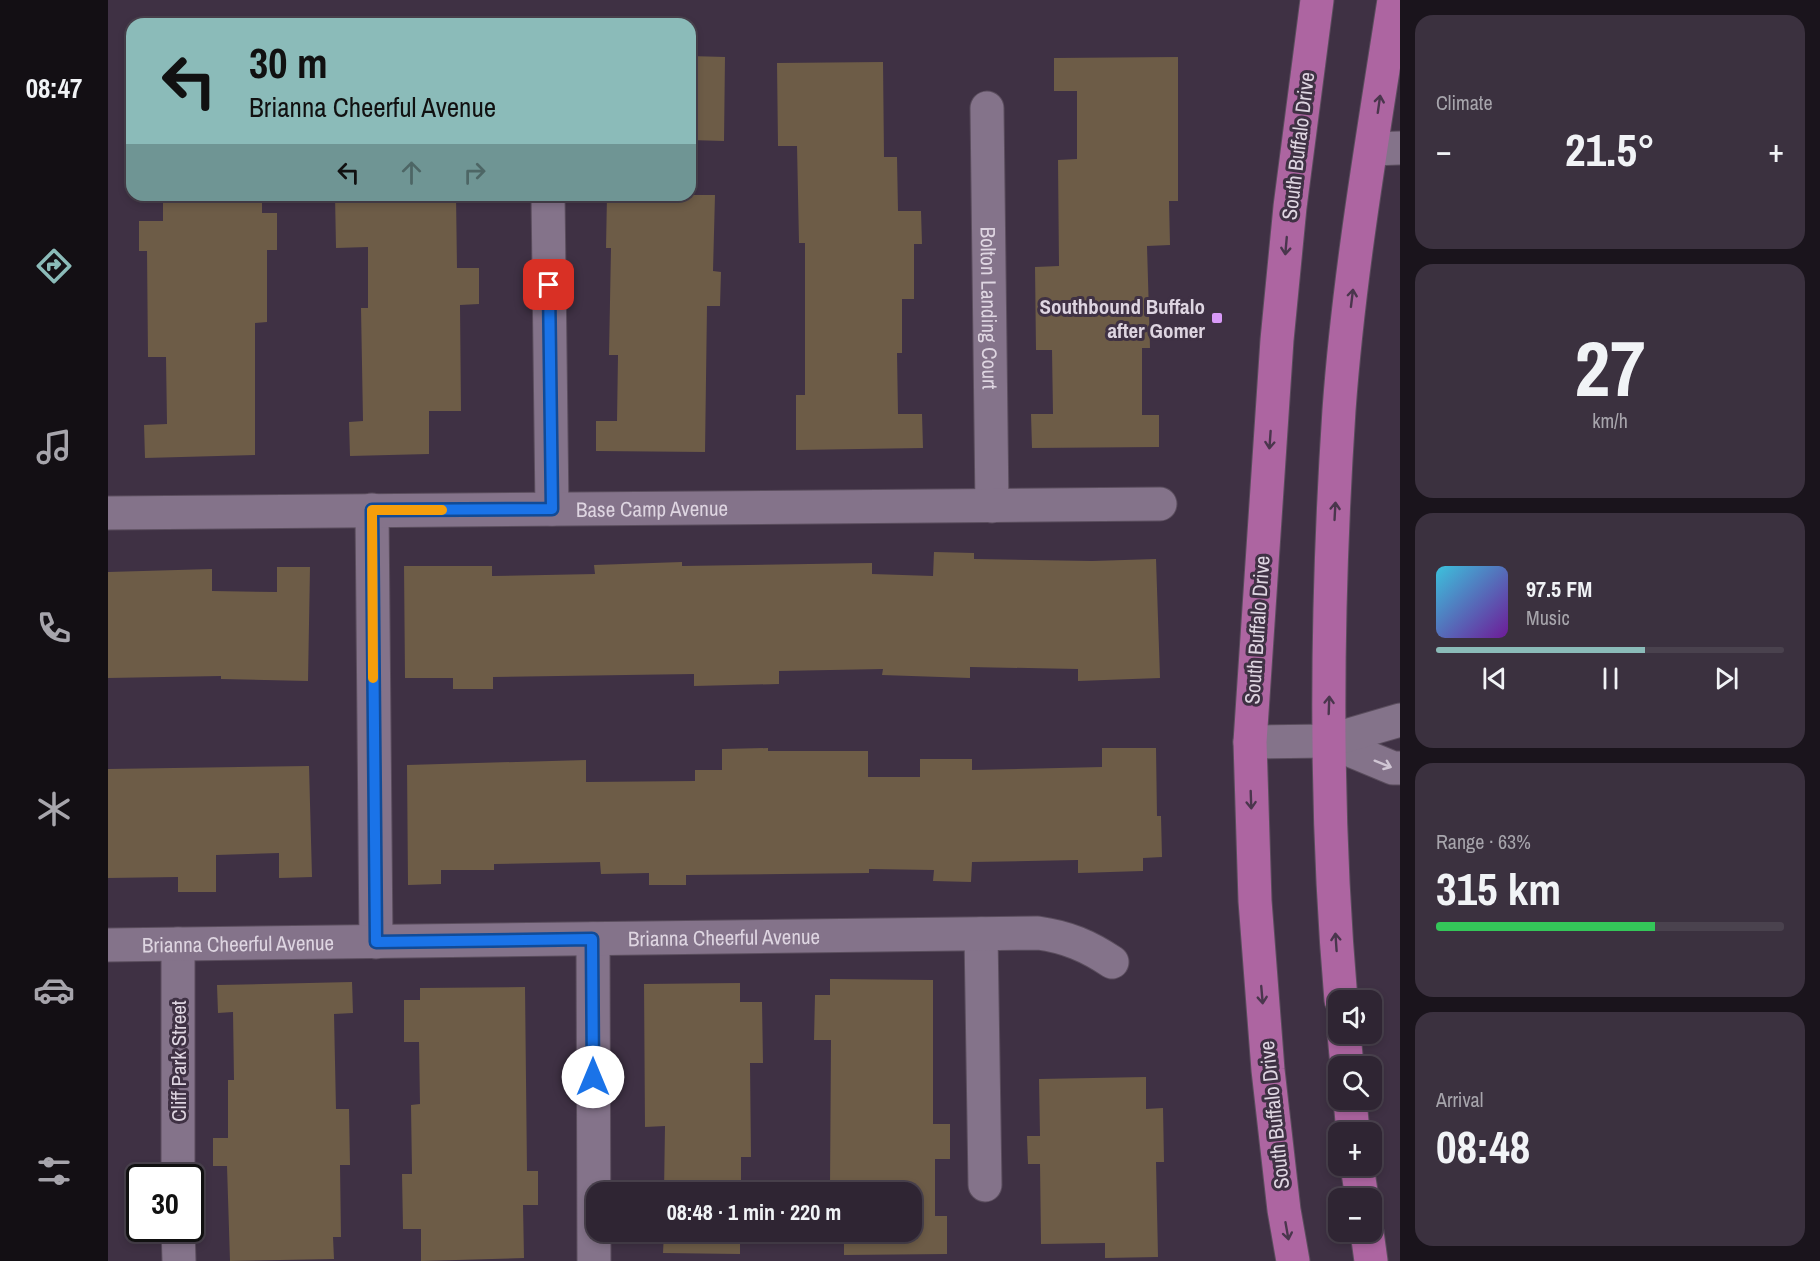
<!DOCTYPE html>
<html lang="en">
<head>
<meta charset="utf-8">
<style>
  body { margin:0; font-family:"Archivo Narrow",sans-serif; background:#3b313f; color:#f1f3f6; height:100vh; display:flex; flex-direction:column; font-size:22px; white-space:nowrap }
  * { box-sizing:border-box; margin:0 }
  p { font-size:20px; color:#a7a5ac }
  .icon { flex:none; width:33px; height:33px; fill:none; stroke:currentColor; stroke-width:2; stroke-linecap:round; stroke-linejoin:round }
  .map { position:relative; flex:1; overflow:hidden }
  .panel { display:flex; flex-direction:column; gap:15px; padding:15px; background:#1a141c; width:420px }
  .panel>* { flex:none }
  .hud { position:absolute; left:18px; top:18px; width:570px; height:183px; border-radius:18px; box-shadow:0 3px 9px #0003,0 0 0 2px #4a424e; background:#8bbbb9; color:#111; overflow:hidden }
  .fabs { position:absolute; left:1220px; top:990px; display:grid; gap:12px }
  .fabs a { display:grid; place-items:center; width:54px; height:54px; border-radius:12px; background:#2f2533; box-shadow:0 3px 9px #0003,0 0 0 2px #4a424e; font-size:30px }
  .speed { position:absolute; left:18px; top:1164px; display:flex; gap:12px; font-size:30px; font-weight:700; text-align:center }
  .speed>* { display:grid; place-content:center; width:78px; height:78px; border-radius:50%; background:#2f2533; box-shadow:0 3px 9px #0003,0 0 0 2px #4a424e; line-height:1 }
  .speed .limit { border:3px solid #111; border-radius:9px; background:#fff; color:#111 }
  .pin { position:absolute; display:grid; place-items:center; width:51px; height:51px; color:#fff; margin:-26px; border-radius:12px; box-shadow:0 3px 9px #0006 }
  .me { position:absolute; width:66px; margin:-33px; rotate:0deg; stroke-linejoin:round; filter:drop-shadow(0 0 4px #0008) }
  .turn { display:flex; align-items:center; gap:21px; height:126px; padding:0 24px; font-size:27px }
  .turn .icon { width:78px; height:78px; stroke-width:2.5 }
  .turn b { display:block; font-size:42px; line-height:51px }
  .lanes { display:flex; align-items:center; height:57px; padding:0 24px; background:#0003; justify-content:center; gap:30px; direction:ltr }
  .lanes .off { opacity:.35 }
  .big { font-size:45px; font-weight:800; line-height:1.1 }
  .panel .tile { flex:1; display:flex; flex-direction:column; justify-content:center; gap:9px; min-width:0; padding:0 21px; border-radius:18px; background:#3b313f }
  .panel .dial { align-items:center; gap:0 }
  .dial b { font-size:78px; line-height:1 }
  .song { display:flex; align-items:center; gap:18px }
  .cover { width:72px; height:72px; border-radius:9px; background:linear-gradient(135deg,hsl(190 70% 55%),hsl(280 70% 35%)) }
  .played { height:6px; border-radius:3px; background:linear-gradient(90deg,#8bbbb9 60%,#4a424e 60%) }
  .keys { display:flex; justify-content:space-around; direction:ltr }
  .heat { display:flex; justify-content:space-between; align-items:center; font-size:33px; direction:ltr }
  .charge { height:9px; border-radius:4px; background:linear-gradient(90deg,#34c759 63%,#4a424e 0) }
  .trip { position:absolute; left:478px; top:1182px; width:336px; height:60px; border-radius:18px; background:#2f2533; box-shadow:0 3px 9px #0003,0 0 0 2px #4a424e; font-weight:800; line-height:60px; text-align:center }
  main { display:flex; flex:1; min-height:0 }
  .tabs { display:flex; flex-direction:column; width:108px; justify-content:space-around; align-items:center; background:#130f14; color:#a7a5ac }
  .tabs .icon { width:42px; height:42px }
  .tabs .selected { color:#8bbbb9 }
  .tabs b { font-size:27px; color:#f1f3f6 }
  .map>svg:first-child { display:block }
  .building { fill:#6d5c47 }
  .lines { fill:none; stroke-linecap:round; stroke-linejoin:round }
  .minor-casing { stroke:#5a4d5d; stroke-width:35 }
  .major-casing { stroke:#5a4d5d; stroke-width:35 }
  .minor { stroke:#84738a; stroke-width:33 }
  .major { stroke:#ad65a1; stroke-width:33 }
  .oneway { stroke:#4a364d }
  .oneway2 { stroke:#d0c6d4 }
  .route-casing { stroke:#114b97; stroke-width:15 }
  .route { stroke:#1a73e8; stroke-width:10 }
  .slow { stroke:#f59e0b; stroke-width:10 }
  .poi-dot { fill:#d99af8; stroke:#3f3144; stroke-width:2 }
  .labels { text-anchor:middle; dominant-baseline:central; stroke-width:6; stroke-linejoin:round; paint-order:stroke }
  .street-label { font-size:21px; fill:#ded5e1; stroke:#3f3144 }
  .poi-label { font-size:21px; font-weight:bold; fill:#ded5e1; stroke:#3f3144; text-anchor:end }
</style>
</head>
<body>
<main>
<nav class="tabs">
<b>08:47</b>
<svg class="icon selected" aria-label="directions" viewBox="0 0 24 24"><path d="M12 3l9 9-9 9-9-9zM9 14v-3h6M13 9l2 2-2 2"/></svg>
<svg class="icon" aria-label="music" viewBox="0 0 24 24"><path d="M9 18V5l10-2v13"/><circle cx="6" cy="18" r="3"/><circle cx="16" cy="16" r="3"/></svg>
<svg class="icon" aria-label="phone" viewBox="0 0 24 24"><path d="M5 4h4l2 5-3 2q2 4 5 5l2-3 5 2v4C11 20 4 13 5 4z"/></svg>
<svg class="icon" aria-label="climate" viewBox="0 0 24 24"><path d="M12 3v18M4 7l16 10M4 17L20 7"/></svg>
<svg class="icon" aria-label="car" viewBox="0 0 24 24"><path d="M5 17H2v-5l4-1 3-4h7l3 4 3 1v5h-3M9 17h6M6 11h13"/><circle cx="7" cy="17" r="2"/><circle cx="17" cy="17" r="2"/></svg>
<svg class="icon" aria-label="filters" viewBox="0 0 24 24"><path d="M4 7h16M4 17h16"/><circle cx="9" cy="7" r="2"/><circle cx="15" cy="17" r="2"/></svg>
</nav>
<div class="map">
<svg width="1292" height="1261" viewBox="0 0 1292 1261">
  <rect width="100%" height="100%" fill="#3f3144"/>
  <path class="building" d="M 582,56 L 617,57 L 616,141 L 582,140 Z
    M 1070,57 L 1070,201 L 1061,201 L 1062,245 L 1039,246 L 1042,348 L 1034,348 L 1034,415 L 1051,415 L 1051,447 L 924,448 L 923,414 L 945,414 L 944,350 L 928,350 L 927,267 L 951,266 L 950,160 L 969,159 L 969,91 L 946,91 L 946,58 Z
    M 775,62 L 776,157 L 789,157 L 790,211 L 813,211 L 814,244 L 806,244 L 806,299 L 794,299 L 794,353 L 789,353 L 790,414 L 814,414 L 815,448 L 688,450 L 688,395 L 697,395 L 697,243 L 691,243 L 689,146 L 670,146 L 669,63 Z
    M 55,195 L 154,195 L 154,213 L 169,213 L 169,250 L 159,250 L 159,322 L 147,323 L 147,455 L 37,458 L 36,425 L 59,424 L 58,357 L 40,357 L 39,251 L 31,251 L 31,221 L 55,221 Z
    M 227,195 L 348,195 L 349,268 L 371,268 L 371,304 L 352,305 L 353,411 L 321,411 L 321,454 L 242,456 L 241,422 L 255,421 L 253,308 L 260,308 L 260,247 L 228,248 Z
    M 499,195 L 607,195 L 605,271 L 613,272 L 612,306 L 599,306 L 597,452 L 488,451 L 488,421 L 509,421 L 510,355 L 501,355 L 503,248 L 498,248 Z
    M 826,552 L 866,553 L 866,559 L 984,561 L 1048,559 L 1052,678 L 970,681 L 970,669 L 862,667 L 862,678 L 774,675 L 775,669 L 671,671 L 671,684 L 586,686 L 586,674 L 385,677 L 385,689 L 345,689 L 345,678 L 297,678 L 296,566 L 384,566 L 384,576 L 487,574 L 486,565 L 574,562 L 574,566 L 764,563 L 764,574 L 825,576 Z
    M 169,567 L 202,567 L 200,681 L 113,679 L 113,676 L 0,678 L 0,572 L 104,569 L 104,591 L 169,592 Z
    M 660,748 L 660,751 L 760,751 L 760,777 L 812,777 L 812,759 L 864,759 L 864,770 L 994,767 L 994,748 L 1048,748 L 1049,816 L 1053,816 L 1054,857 L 1035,858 L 1035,871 L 970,873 L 970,860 L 864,862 L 863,882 L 825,881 L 826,870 L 761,869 L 761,873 L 578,875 L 578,885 L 541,885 L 541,873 L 493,874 L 492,862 L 386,864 L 386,870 L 333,870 L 333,884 L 300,885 L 299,765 L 478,760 L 478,782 L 587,781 L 587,770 L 614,770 L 614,749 Z
    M 201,766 L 204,877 L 171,878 L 171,853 L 108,855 L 108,892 L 70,892 L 70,877 L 0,878 L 0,769 Z
    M 722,979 L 825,980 L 825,1124 L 842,1124 L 842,1159 L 827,1159 L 827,1216 L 839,1216 L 839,1254 L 736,1255 L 736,1236 L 720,1236 L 720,1232 L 804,1232 L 804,1192 L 719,1192 L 719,1185 L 722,1185 L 723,1040 L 706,1040 L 707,995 L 722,995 Z
    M 244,982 L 245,1013 L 226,1014 L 228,1109 L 241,1109 L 242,1165 L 232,1165 L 233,1237 L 225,1237 L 226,1259 L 122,1261 L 119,1166 L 105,1166 L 105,1138 L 120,1138 L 120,1080 L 126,1080 L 125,1012 L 110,1013 L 109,985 Z
    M 632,983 L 632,1002 L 654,1002 L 655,1063 L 642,1063 L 643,1157 L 633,1157 L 633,1192 L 556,1192 L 557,1126 L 537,1127 L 536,984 Z
    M 417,987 L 419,1171 L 430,1171 L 430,1205 L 415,1205 L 416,1258 L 313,1261 L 313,1229 L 295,1229 L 294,1174 L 304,1174 L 303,1105 L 312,1104 L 311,1042 L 296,1042 L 296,1000 L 312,1000 L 312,988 Z
    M 1038,1077 L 1038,1109 L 1055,1108 L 1056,1162 L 1048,1162 L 1050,1257 L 997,1258 L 997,1243 L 933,1244 L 932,1164 L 920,1164 L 919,1136 L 932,1136 L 931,1079 Z
    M 556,1232 L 632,1232 L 632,1254 L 555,1253 Z"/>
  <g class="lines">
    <g class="minor-casing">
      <g id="minor">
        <path id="s1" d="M 879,108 L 884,506"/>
        <path d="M 1264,149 L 1292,148"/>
        <path d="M 440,195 L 444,509"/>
        <path d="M 264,510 L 268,942"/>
        <path id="s2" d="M 0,513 L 1052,504"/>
        <path d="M 1220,741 L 1285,768 L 1292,768"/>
        <path d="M 1142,742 L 1220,741 L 1292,720"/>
        <path d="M 873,934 L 877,1185"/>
        <path d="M 485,939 L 486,1261"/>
        <path d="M 70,944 L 70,1178"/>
        <path id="s3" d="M 0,945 L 930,933 C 959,937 980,946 1004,962"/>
        <path d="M 70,1228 L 71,1261"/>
      </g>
    </g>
    <g class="major-casing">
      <path id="major" d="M 1233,1000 C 1216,805 1218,607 1231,410 C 1241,273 1265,136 1286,0
        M 1236,1034 L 1239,1066
        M 1242,1100 L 1245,1132
        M 1249,1166 L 1254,1198
        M 1259,1232 L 1263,1261
        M 1185,1261 L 1176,1210 L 1160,1070 L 1147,901 L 1142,742 L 1169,340 L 1182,207 L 1209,0"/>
    </g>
    <use href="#minor" class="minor"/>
    <use href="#major" class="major"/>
  </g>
  <defs><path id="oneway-shaft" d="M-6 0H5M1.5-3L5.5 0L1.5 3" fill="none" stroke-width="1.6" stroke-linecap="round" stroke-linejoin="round" transform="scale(1.5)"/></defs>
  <g class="oneway">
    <use href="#oneway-shaft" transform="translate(1271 104) rotate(-82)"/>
    <use href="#oneway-shaft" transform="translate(1178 246) rotate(95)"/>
    <use href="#oneway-shaft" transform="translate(1244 298) rotate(-83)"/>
    <use href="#oneway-shaft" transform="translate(1162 440) rotate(94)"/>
    <use href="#oneway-shaft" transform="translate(1227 511) rotate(-87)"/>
    <use href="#oneway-shaft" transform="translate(1221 705) rotate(-88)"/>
    <use href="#oneway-shaft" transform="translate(1143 800) rotate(88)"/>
    <use href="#oneway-shaft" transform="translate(1228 942) rotate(-94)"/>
    <use href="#oneway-shaft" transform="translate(1154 995) rotate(85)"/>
    <use href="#oneway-shaft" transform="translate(1179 1231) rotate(80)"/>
  </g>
  <use class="oneway2" href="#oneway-shaft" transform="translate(1275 764) rotate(22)"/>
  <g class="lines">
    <g class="route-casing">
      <path id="route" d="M 441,285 L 444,509 L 264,510 L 268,942 L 484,939 L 485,1077"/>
    </g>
    <use href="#route" class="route"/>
    <path class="slow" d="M 265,678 L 264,510 L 334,510"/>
  </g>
  <rect class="poi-dot" x="1103" y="312" width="12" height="12" rx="3"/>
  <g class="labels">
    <g class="street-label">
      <text transform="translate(1190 146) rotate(-83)">South Buffalo Drive</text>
      <text stroke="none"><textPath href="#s1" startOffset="200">Bolton Landing Court</textPath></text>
      <text stroke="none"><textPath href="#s2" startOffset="544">Base Camp Avenue</textPath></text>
      <text transform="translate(1149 630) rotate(-86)">South Buffalo Drive</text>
      <text stroke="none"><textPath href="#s3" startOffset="616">Brianna Cheerful Avenue</textPath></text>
      <text stroke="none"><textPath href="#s3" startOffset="130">Brianna Cheerful Avenue</textPath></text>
      <text transform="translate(70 1061) rotate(-90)">Cliff Park Street</text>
      <text transform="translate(1166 1115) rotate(-96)">South Buffalo Drive</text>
    </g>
    <g class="poi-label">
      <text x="1097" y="306">Southbound Buffalo<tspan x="1097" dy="24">after Gomer</tspan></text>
    </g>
  </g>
</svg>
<div class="fabs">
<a><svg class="icon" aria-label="sound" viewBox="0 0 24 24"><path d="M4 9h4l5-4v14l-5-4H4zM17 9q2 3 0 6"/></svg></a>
<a><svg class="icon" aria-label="search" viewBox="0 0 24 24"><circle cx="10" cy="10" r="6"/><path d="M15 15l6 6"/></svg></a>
<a>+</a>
<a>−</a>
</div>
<div class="speed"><div class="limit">30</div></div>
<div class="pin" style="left:441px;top:285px;background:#d93025"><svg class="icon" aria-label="arrive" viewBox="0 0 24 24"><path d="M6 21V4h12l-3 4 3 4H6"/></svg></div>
<svg class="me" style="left:485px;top:1077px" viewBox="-20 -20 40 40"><circle r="19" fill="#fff"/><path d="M0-13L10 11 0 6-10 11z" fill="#1a73e8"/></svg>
<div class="trip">08:48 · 1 min · 220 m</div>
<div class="hud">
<div class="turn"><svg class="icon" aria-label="left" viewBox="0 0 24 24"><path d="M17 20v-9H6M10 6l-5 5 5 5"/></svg><div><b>30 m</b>Brianna Cheerful Avenue</div></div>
<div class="lanes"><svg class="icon" aria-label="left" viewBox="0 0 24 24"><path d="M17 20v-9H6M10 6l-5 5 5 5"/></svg><svg class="icon off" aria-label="ahead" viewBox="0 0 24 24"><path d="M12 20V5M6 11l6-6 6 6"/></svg><svg class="icon off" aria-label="right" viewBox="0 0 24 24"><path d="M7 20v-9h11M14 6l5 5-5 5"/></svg></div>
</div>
</div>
<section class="panel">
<div class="tile"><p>Climate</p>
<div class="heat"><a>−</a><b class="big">21.5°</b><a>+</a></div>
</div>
<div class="tile dial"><b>27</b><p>km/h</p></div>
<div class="tile">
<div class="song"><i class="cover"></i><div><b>97.5 FM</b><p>Music</p></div></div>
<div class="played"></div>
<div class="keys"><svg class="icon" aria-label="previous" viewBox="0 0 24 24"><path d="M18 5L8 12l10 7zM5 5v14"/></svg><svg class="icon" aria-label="pause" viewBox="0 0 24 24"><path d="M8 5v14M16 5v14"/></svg><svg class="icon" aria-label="next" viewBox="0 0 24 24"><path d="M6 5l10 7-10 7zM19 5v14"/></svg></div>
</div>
<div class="tile"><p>Range · 63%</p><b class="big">315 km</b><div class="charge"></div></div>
<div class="tile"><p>Arrival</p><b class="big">08:48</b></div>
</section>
</main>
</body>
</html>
